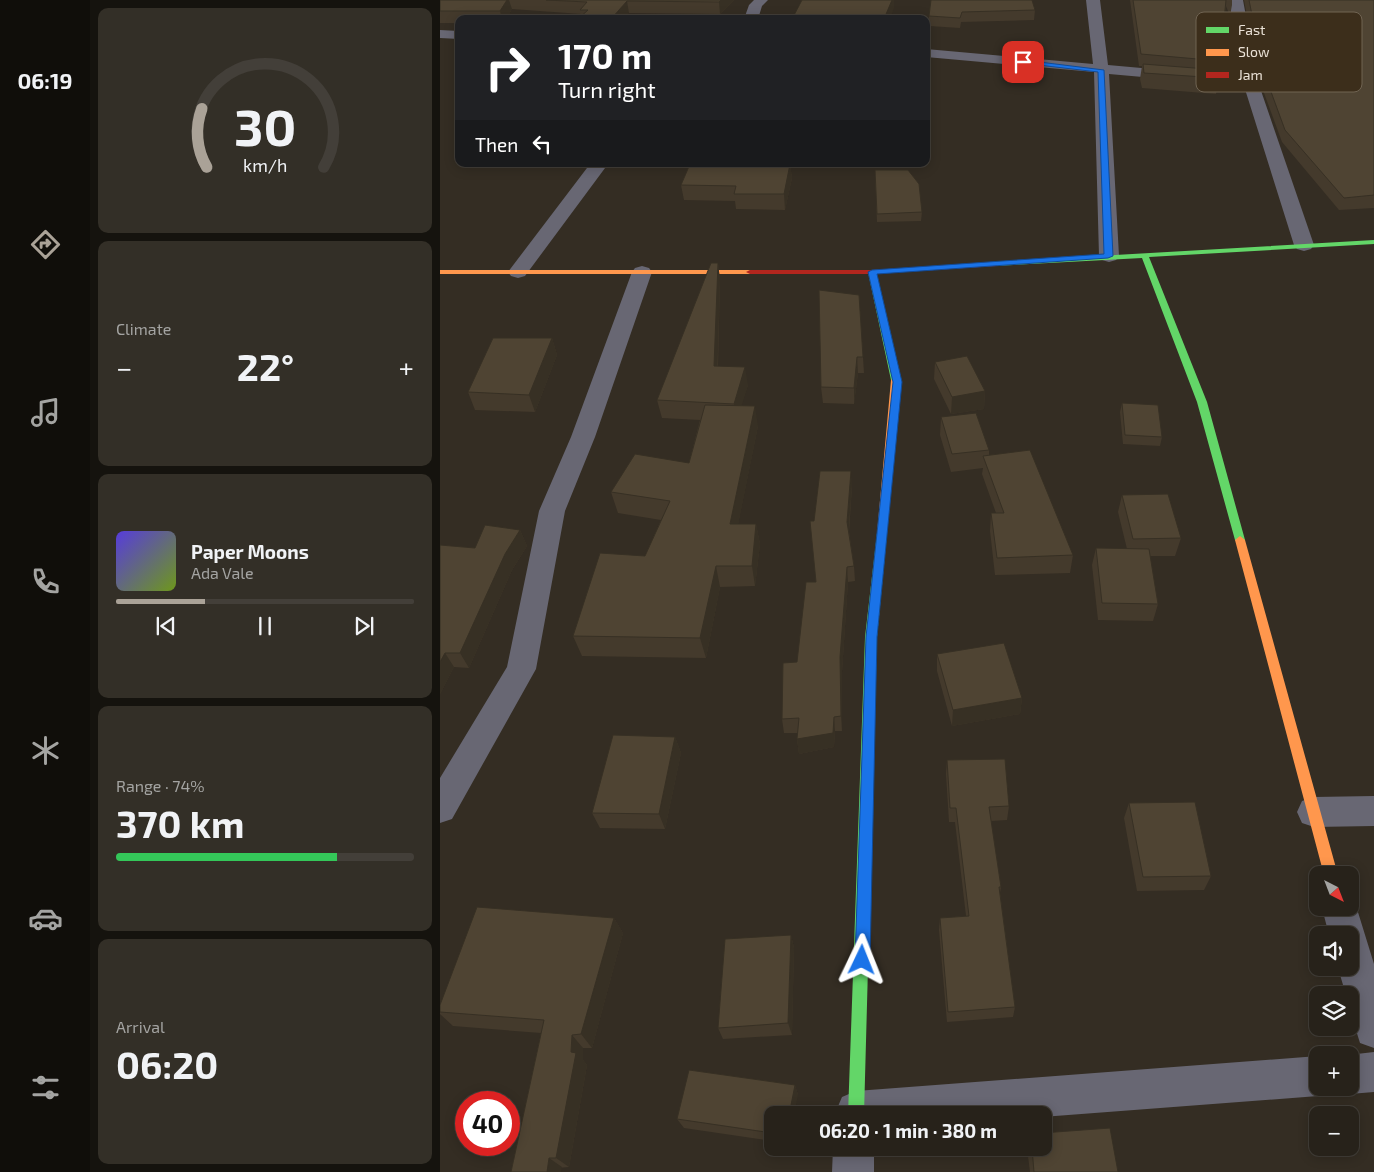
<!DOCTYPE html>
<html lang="en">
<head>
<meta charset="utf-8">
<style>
  body { margin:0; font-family:"Exo 2",sans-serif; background:#332f27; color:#f1f3f6; height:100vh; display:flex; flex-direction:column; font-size:19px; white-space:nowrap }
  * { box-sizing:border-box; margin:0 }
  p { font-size:16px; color:#a4a4a2 }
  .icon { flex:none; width:28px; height:28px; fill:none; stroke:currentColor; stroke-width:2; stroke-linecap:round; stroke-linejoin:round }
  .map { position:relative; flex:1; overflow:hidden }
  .panel { display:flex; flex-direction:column; gap:8px; padding:8px; background:#15130e; width:350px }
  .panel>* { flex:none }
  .top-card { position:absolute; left:15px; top:15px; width:475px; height:152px; border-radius:10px; box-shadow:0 2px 12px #0003,0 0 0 1px #433f39; background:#202124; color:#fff; overflow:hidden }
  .needle { width:32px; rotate:138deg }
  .buttons { position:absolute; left:869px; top:866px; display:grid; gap:10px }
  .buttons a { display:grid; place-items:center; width:50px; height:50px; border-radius:10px; background:#27221a; box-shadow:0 2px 12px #0003,0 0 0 1px #433f39; font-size:25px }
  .speed { position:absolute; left:15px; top:1091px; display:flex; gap:10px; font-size:25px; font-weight:700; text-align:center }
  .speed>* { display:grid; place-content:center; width:65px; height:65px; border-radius:50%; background:#27221a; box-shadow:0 2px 12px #0003,0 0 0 1px #433f39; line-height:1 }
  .speed .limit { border:8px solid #d22; background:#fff; color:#111 }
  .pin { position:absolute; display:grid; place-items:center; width:42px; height:42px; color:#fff; margin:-21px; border-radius:10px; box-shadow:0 2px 8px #0006 }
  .me { position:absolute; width:55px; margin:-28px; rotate:2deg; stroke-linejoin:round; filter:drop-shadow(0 0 4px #0008) }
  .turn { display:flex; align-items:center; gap:18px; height:105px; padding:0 20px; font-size:22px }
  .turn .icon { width:65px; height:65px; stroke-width:2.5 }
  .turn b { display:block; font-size:35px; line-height:42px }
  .then { display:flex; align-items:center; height:48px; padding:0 20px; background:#0003; gap:10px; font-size:19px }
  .big { font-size:38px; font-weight:700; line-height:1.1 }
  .panel .tile { flex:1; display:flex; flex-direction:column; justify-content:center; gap:8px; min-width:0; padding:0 18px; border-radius:10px; background:#332f27 }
  .panel .dial { align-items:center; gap:0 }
  .dial svg { height:130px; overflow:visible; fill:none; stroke:#433f39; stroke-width:7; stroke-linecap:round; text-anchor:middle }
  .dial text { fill:#f1f3f6; stroke:none }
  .song { display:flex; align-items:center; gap:15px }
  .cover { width:60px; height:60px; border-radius:8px; background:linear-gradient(135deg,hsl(250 70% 55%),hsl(80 70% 35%)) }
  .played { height:5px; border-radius:2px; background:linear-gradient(90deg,#aaa297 30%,#433f39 30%) }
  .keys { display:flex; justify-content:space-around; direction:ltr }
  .heat { display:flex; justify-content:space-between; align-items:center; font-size:28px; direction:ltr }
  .charge { height:8px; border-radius:4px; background:linear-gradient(90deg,#34c759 74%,#433f39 0) }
  .trip { position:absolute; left:324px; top:1106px; width:288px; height:50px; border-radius:10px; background:#27221a; box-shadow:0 2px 12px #0003,0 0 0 1px #433f39; font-weight:700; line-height:50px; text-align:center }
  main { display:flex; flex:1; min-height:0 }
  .tab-bar { display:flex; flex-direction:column; width:90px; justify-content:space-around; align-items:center; background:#100e0a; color:#a4a4a2 }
  .tab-bar .icon { width:35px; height:35px }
  .tab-bar .active { color:#aaa297 }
  .tab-bar b { font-size:22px; color:#f1f3f6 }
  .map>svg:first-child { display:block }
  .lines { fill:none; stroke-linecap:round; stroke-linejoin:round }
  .street { fill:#686773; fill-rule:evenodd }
  .fast { fill:#63d668; fill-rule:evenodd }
  .slow { fill:#ff974d; fill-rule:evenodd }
  .jam { fill:#b3261e; fill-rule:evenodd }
  .wall { fill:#443a2c }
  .shaded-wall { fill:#373024 }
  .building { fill:#4f4433; stroke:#373024 }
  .route { fill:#1a73e8; stroke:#114b97 }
  .key { fill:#3c2e1b; stroke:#706453; stroke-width:1 }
  .key-label { font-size:14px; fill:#eae1d6 }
</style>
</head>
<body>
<main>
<nav class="tab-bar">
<b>06:19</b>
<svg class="icon active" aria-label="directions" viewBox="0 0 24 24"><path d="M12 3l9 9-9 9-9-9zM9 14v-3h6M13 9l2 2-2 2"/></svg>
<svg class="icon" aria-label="music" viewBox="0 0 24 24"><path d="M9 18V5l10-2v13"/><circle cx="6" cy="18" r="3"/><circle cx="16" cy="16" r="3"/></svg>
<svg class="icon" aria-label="phone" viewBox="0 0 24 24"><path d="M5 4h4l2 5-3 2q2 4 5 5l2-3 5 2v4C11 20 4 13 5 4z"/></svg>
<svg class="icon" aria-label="climate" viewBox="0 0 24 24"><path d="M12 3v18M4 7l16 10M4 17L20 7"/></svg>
<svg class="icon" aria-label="car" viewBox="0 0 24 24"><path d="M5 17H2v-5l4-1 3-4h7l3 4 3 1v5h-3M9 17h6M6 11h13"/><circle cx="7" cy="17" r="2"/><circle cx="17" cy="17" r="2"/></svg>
<svg class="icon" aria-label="filters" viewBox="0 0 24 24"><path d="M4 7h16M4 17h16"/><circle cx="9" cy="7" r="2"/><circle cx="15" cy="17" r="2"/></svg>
</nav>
<section class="panel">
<div class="tile dial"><svg viewBox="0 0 100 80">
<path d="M14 69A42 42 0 1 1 86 69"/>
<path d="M14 69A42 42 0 0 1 11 33" stroke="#aaa297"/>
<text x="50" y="56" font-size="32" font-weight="700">30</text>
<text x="50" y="72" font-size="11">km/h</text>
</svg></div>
<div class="tile"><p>Climate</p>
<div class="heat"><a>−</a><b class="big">22°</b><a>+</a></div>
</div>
<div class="tile">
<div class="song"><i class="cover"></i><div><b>Paper Moons</b><p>Ada Vale</p></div></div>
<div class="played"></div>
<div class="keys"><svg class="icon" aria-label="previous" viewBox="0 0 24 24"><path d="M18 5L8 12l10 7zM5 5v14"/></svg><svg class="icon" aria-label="pause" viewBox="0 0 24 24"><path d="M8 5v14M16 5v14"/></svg><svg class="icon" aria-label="next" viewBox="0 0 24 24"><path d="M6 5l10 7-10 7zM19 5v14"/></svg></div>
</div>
<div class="tile"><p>Range · 74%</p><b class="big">370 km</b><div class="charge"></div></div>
<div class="tile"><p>Arrival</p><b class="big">06:20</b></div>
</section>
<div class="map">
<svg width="934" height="1172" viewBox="0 0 934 1172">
  <rect width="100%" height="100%" fill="#342d23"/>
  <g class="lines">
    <path class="street" d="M 314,0 L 328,0 L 322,6 L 318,19 L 304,19 L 309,5 Z
      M 646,0 L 660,0 L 668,65 L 802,77 L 789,0 L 803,0 L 818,82 L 874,245 L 871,249 L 864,251 L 857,249 L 854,245 L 804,86 L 669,74 L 679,256 L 676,260 L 669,262 L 662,260 L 659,256 L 654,72 L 486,57 L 486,49 L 653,64 Z
      M 0,30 L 19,31 L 19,39 L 0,38 Z
      M 150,164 L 168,164 L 85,276 L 78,278 L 71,276 L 68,272 L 71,268 Z
      M 202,266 L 209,268 L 212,272 L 155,437 L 125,511 L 96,669 L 12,819 L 0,823 L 0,778 L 67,667 L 99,511 L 131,437 L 192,272 L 195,268 Z
      M 934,796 L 934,826 L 874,827 L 862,823 L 857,812 L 862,801 L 874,797 Z
      M 910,895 L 913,896 L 934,964 L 934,1048 L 920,1043 L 910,1011 L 910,995 L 906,995 L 898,968 L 910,968 L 910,935 L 889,935 L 882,908 L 910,908 Z
      M 934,1052 L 934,1092 L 910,1094 L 896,1088 L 910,1088 L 910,1055 L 908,1055 Z
      M 878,1056 L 878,1088 L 893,1088 L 892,1090 L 878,1096 L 602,1117 L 602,1115 L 397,1115 L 396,1111 L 402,1097 L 416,1091 Z
      M 393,1148 L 434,1148 L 434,1172 L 392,1172 Z"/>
    <path class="fast" d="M 934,240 L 934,244 L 709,257 L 767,402 L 805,540 L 800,544 L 795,540 L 757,402 L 702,258 L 554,266 L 550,264 L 554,262 Z
      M 429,270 L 436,272 L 461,380 L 456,383 L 451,380 L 428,272 Z
      M 442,529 L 447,533 L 437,637 L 424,1115 L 408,1115 L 425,637 L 437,533 Z"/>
    <path class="slow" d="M 0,270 L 310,270 L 314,272 L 310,274 L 0,274 Z
      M 456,377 L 461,380 L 447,533 L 442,537 L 437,533 L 451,380 Z
      M 800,536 L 805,540 L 898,875 L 884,875 L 795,540 Z"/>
    <path class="jam" d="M 554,262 L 558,264 L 557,266 L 432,274 L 310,274 L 306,272 L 310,270 L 432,270 Z"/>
  </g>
  <path class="wall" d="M 0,0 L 294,0 L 280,14 L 189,13 L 141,16 L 141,14 L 72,9 L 66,19 L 19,19 L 19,23 L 0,23 Z
    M 491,0 L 595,10 L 594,20 L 521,22 L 520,28 L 489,26 L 489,16 Z
    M 690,0 L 792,0 L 792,5 L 790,16 L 786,6 L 780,61 L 778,70 L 779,78 L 776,94 L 702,88 L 700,79 L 702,66 L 699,66 Z
    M 804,0 L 934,0 L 934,208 L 899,210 L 842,142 L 820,82 Z
    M 350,164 L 352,178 L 345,210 L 296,209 L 295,201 L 244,200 L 241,185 Z
    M 435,170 L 482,212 L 481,221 L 437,222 Z
    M 278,263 L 280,280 L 278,366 L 308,385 L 301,405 L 318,426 L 298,524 L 316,524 L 320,544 L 315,586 L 280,587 L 266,658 L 142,656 L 133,636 L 205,556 L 221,520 L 178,513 L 171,492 L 249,463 L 260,420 L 222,418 L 217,400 Z
    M 419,295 L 424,373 L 418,373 L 414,404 L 383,403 L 381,387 Z
    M 112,338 L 117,355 L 95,412 L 35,410 L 28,392 Z
    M 495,362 L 545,391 L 544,409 L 511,414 L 494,379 Z
    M 682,403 L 722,437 L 720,446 L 683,444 L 680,412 Z
    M 501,417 L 549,450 L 549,456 L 633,555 L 630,573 L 555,575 L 550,531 L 551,513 L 556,513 L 542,474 L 543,468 L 511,472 L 500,435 Z
    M 412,486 L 409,532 L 414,566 L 415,581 L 408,582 L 402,672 L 402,731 L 395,731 L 394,747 L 359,754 L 357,739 L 358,733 L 344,733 L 342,719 L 357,662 L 376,582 L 374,521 Z
    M 682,495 L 741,538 L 735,556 L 710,556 L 718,604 L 713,621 L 658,620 L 652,565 L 656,548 L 687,549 L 678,512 Z
    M 80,530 L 87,546 L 72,570 L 29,668 L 14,667 L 0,694 L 0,545 L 35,548 Z
    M 497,654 L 582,698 L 580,714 L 512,726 L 497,671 Z
    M 235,737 L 241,753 L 225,829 L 160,828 L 152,813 Z
    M 507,760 L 569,806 L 567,820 L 551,821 L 561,887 L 560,893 L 575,1007 L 573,1017 L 507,1022 L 499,930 L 500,918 L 526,916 L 515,822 L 509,822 L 506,774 Z
    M 689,803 L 771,876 L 764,890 L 697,891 L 684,818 Z
    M 174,918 L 183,933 L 152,1048 L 143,1048 L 143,1060 L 147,1065 L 129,1167 L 71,1172 L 101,1033 L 13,1026 L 0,1014 L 0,1005 Z
    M 351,935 L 354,948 L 352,1035 L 283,1039 L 278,1028 Z
    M 355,1085 L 358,1095 L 332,1115 L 332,1141 L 244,1128 L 237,1119 Z
    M 587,1148 L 602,1148 L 678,1172 L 590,1172 Z"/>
  <path class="shaded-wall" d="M 67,0 L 69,0 L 72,9 L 66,19 L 62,19 L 60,11 Z
    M 281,0 L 294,0 L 280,14 L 279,2 Z
    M 452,0 L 454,0 L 454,8 L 450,19 L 444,19 Z
    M 187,1 L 189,13 L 184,19 L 171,19 Z
    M 350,164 L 352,178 L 345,210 L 344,194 Z
    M 278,263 L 280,280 L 277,383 L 274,366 Z
    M 112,338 L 117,355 L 95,412 L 89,395 Z
    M 417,357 L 418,373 L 414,404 L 414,388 Z
    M 305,367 L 308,385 L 297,421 L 294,404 Z
    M 545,391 L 544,409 L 511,414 L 512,397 Z
    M 315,406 L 318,426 L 294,545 L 290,524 Z
    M 411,471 L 412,486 L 408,538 L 407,522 Z
    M 316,524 L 320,544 L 315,586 L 312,566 Z
    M 80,530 L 87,546 L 72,570 L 29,668 L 20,653 L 65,554 Z
    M 276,566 L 280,587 L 266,658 L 260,638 Z
    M 407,567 L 408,582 L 402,672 L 402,731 L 401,716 L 400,657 Z
    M 5,653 L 14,667 L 0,694 L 0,662 Z
    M 582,698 L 580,714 L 512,726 L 513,710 Z
    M 394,717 L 395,731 L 394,747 L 359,754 L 357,739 Z
    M 235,737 L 241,753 L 225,829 L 219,814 Z
    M 174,918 L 183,933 L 152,1048 L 141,1034 Z
    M 351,935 L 354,948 L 352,1035 L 348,1023 Z
    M 132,1035 L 143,1048 L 143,1060 L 147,1065 L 129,1167 L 116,1158 L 131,1052 Z
    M 355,1085 L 358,1095 L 354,1115 L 349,1115 Z
    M 109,1158 L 122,1167 L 121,1172 L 107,1172 Z"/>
  <path class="building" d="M 0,0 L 67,0 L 60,11 L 0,11 Z
    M 106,0 L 281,0 L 279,2 L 187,1 L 171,19 L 138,19 L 148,10 L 140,10 L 147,2 Z
    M 362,0 L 452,0 L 444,19 L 352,19 Z
    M 491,0 L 592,0 L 595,10 L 522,12 L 520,18 L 489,16 Z
    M 693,0 L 786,0 L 780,61 L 701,54 Z
    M 809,0 L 934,0 L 934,195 L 904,198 L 845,130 L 823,70 Z
    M 703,64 L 780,70 L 779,78 L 704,73 Z
    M 250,164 L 350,164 L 344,194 L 294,194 L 296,186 L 241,185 Z
    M 435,170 L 468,170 L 479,184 L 482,212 L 437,214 Z
    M 271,263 L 278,263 L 274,366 L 305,367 L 294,404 L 217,400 Z
    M 379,290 L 419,295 L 423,357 L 417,357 L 414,388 L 381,387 Z
    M 53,338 L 112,338 L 89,395 L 28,392 Z
    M 527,356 L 545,391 L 512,397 L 495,362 Z
    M 682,403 L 718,405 L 722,437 L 685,435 Z
    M 265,405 L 315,406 L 290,524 L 316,524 L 312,566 L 276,566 L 260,638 L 133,636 L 160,553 L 205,556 L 230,501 L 171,492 L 195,454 L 249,463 Z
    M 536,413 L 549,450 L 512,454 L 501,417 Z
    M 590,450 L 633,555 L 557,558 L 551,513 L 564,513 L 543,456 Z
    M 380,471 L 411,471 L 407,522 L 414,566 L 407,567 L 400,657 L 401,716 L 394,717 L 393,733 L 357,739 L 359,718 L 342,719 L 343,663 L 357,662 L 366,582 L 376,582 L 370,521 L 374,521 Z
    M 728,494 L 741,538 L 693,539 L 682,495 Z
    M 45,525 L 80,530 L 65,554 L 20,653 L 5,653 L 0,662 L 0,545 L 35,548 Z
    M 656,548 L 709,549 L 718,604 L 662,603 Z
    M 564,643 L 582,698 L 513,710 L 497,654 Z
    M 173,735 L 235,737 L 219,814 L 152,813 Z
    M 565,759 L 569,806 L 549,807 L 561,887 L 559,887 L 575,1007 L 508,1012 L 500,918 L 529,916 L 516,808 L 510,808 L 507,760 Z
    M 755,802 L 771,876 L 703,877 L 689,803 Z
    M 37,907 L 174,918 L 141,1034 L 132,1035 L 131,1052 L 136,1053 L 116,1158 L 109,1158 L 107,1172 L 71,1172 L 104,1020 L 0,1012 L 0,1005 Z
    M 351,935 L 348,1023 L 278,1028 L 285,939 Z
    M 249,1070 L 355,1085 L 349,1115 L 332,1115 L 332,1133 L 237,1119 Z
    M 670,1128 L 678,1172 L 594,1172 L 592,1148 L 602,1148 L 602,1133 Z"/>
  <path class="route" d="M 583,60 L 664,70 L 673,256 L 668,258 L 437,274 L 462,382 L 437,637 L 430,960 L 427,966 L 422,968 L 417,966 L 415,960 L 426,637 L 453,382 L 428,272 L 432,270 L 664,254 L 658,72 L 581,63 Z"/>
  <rect x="756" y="12" width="166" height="80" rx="8" class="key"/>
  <rect x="766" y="27" width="23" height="6" fill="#63d668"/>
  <rect x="766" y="49" width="23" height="7" fill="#ff974d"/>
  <rect x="766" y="72" width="23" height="6" fill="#b3261e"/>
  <g class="key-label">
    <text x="798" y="35">Fast</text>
    <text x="798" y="57">Slow</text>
    <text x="798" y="80">Jam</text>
  </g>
</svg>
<div class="buttons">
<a><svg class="needle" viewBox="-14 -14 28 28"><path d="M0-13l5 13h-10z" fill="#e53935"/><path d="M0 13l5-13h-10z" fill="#a4a4a2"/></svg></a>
<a><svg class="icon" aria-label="sound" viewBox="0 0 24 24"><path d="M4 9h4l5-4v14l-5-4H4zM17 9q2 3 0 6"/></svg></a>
<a><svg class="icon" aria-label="layers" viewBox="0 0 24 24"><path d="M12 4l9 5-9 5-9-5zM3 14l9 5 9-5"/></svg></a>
<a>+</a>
<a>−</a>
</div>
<div class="speed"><div class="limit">40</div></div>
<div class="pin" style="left:583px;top:62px;background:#d93025"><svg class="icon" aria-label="arrive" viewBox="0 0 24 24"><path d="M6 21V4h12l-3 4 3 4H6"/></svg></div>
<svg class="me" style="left:422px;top:960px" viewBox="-20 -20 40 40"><path d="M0-17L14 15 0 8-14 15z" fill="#1a73e8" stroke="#fff" stroke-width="4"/></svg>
<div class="trip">06:20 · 1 min · 380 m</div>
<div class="top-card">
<div class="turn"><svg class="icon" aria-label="right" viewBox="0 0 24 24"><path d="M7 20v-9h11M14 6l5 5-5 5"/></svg><div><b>170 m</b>Turn right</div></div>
<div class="then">Then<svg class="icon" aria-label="left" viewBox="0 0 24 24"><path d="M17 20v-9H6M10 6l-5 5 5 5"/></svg></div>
</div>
</div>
</main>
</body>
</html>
